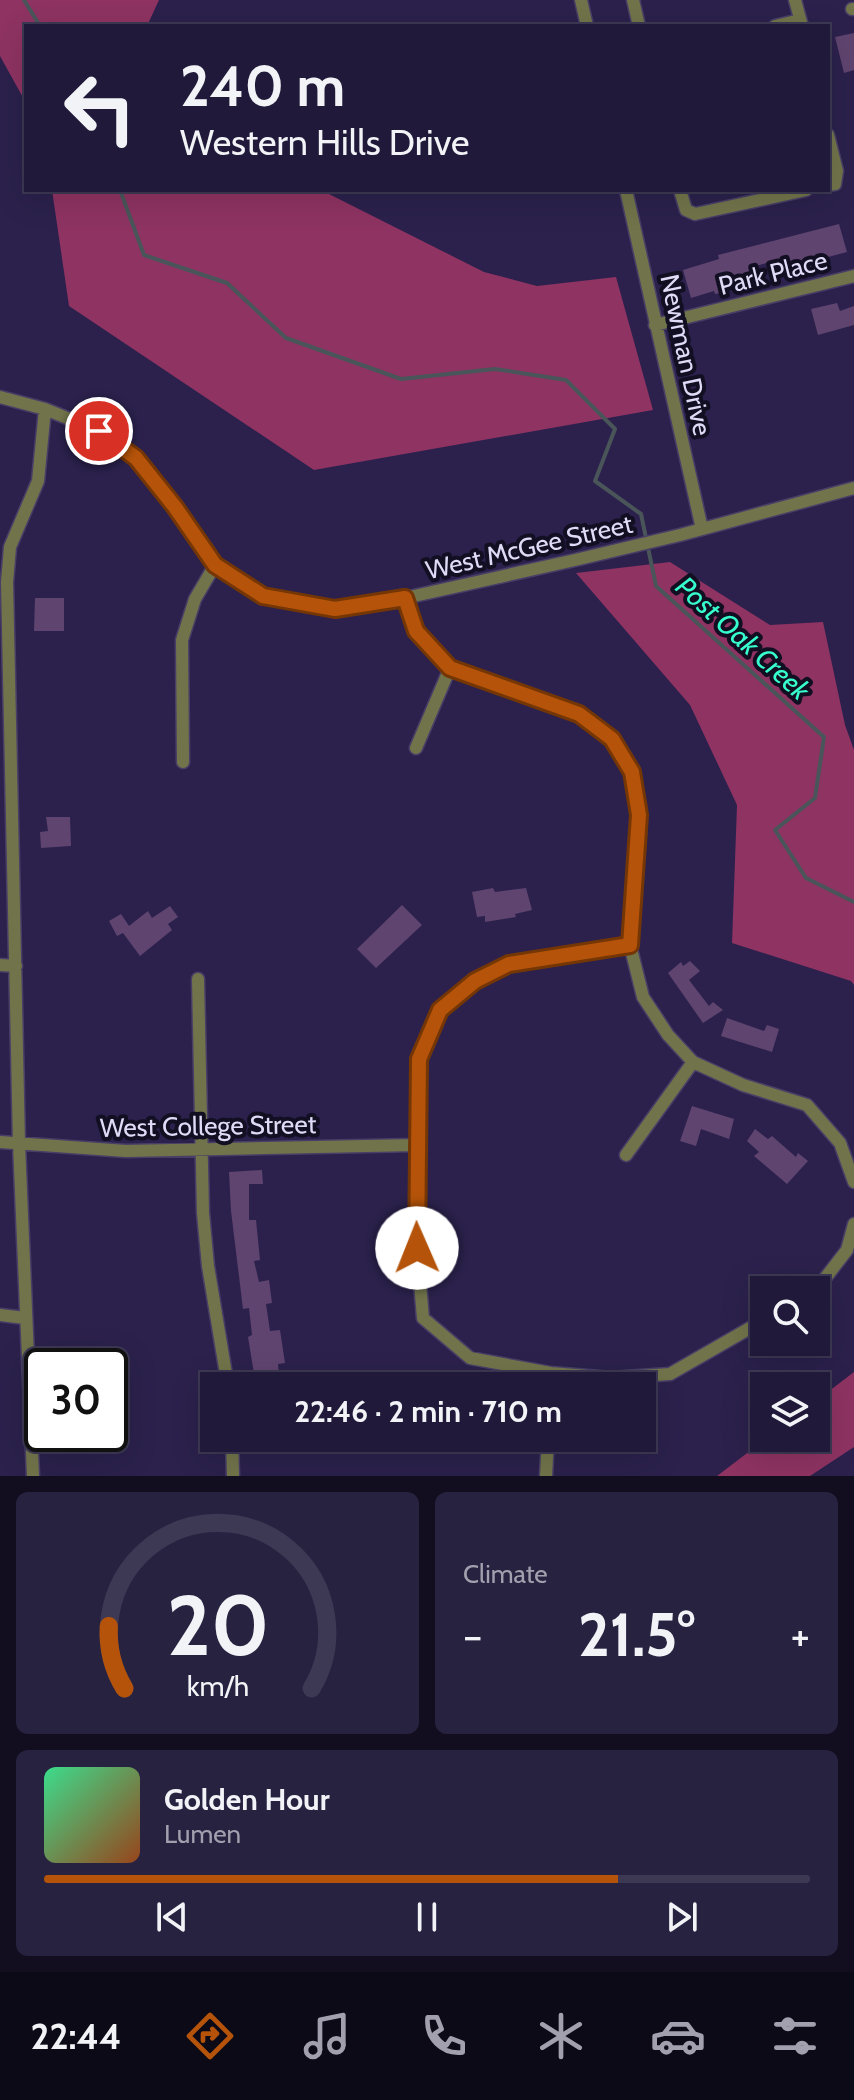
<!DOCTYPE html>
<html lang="en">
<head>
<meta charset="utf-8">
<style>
  body { margin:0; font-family:Cabin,sans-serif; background:#282241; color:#f1f3f6; height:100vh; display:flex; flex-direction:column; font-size:30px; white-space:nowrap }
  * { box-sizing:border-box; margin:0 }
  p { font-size:26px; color:#a2a0ae }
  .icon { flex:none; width:44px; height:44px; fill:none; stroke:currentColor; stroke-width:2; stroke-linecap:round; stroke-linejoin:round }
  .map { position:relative; height:1476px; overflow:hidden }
  .panel { display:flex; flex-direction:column; gap:16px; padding:16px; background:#120e1f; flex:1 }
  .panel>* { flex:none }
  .hud { position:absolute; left:24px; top:24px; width:806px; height:168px; border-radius:0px; box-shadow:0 8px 32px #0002,0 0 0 2px #3d3853; background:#201939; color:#f1f3f6; overflow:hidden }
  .controls { position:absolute; left:750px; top:1276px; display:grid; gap:16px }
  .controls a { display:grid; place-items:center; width:80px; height:80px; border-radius:0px; background:#201939; box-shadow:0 8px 32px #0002,0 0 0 2px #3d3853; font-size:40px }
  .speed { position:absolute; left:24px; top:1348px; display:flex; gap:16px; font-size:40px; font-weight:700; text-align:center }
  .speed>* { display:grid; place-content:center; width:104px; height:104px; border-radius:50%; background:#201939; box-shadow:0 8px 32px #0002,0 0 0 2px #3d3853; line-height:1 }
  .speed .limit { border:4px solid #111; border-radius:12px; background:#fff; color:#111 }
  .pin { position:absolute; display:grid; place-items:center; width:68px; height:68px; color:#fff; margin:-34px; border:4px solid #fff; border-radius:50%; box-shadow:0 2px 8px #0007 }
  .me { position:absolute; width:88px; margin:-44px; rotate:359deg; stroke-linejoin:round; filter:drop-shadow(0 0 6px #0008) }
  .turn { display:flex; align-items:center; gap:28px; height:168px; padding:0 24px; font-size:36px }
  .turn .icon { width:104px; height:104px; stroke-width:2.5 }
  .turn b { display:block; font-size:56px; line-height:68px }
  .big { font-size:60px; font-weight:700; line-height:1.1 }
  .panel .card { flex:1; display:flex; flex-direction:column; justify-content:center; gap:12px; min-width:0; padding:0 28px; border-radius:12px; background:#282241 }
  .panel .dial { align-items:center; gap:0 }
  .dial svg { height:208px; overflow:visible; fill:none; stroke:#3d3853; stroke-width:7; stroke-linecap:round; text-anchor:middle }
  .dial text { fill:#f1f3f6; stroke:none }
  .song { display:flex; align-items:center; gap:24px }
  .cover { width:96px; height:96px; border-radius:12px; background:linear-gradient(135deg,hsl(150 70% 55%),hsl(20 70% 35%)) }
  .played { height:8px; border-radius:4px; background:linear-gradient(90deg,#b45309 75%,#3d3853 75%) }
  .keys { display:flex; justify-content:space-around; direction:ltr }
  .heat { display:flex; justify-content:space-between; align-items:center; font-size:44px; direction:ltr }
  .panel .tiles { flex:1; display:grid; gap:16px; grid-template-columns:1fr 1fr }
  .card:last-child { grid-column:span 2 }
  .trip { position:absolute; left:200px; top:1372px; width:456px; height:80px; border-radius:0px; background:#201939; box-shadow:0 8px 32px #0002,0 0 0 2px #3d3853; font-weight:700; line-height:80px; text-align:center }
  .tabs { display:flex; height:128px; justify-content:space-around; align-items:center; background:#0d0a17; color:#a2a0ae }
  .tabs .icon { width:56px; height:56px }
  .tabs .active { color:#b45309 }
  .tabs b { font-size:36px; color:#f1f3f6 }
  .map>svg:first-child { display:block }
  .forest { fill:#8e3362 }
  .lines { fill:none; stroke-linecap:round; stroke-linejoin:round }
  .stream { stroke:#4a555a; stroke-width:4 }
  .building { fill:#5f446f }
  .minor-casing { stroke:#483f67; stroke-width:15 }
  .minor { stroke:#71744a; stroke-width:12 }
  .route-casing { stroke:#753606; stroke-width:20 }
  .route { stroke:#b45309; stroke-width:14 }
  .labels { text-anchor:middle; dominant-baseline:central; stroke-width:8; stroke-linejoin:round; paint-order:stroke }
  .street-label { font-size:26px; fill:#dfdbf7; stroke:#130f22 }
  .water-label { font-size:28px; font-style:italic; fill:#37fece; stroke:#130f22 }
</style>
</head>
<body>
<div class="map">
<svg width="854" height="1476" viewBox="0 0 854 1476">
  <rect width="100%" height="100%" fill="#2b214c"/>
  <path class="forest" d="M 0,0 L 159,0 L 147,26 L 26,26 L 26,103 L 0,56 Z
    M 52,190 L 321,190 L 484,272 L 537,286 L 616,277 L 653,410 L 314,470 L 69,306 Z
    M 670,562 L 770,625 L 823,622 L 845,725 L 854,750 L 854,985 L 851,981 L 732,943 L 737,805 L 690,705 L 576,573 Z
    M 854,1372 L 854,1447 L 810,1476 L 717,1476 L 767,1438 L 816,1438 L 816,1401 Z"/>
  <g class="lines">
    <path class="stream" d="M 24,0 L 40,26
      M 120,190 L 144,255 L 227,283 L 286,338 L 401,379 L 495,369 L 566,380 L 615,429 L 595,481 L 641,514 L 656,586 L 824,737 L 815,798 L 775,830 L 806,878 L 854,902"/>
  </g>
  <path class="building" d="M 854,33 L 854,70 L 844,73 L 835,37 Z
    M 839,224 L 847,252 L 817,260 L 820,268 L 811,271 L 808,261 L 780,269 L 778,260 L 752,267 L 754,276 L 724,285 L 725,292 L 715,294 L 714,291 L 691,298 L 683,270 L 719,259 L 718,255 Z
    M 837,303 L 840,311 L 854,306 L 854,325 L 818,335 L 811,309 Z
    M 35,598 L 64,598 L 64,631 L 34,631 Z
    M 46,817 L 70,817 L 71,846 L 41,848 L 40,832 L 48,831 Z
    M 493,888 L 495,892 L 526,888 L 532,910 L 515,914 L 516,917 L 485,922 L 485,916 L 477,917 L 472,892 Z
    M 402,905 L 422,925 L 376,968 L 357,949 Z
    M 170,906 L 178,917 L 168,924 L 172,930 L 140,956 L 123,933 L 117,936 L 109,921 L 121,914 L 129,926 L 148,911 L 152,918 Z
    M 690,961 L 700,971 L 689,980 L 709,1006 L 713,1002 L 723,1010 L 703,1023 L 668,973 L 681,962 L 683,966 Z
    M 727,1018 L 764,1031 L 767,1025 L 779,1029 L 772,1052 L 721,1036 Z
    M 692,1106 L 734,1119 L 729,1139 L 701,1129 L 696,1146 L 680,1141 Z
    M 755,1129 L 768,1139 L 772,1136 L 796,1157 L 798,1153 L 808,1161 L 787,1184 L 754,1156 L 759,1152 L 747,1141 Z
    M 262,1170 L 263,1184 L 249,1184 L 249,1220 L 256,1220 L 260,1260 L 254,1261 L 259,1282 L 269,1280 L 272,1303 L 266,1304 L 270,1331 L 280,1330 L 285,1363 L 278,1364 L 280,1386 L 256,1386 L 248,1337 L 252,1335 L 249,1308 L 243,1309 L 231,1211 L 229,1172 Z"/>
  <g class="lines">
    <g class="minor-casing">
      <path id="minor" d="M 581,0 L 587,26
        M 633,0 L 639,26
        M 795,0 L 802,26
        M 852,9 L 854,9
        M 775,26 L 800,20
        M 828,135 L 837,171 L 835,184 L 828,185
        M 626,190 L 702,529
        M 680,190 L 686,210 L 695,214 L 806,190
        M 655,325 L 854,276
        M 0,397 L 45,409 L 99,431 L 136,458 L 175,507 L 215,565 L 263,596 L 335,609 L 405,598 L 575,560 L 680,535 L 854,488
        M 405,598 L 416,631 L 450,668 L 579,714 L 612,739 L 632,772 L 639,815 L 630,945
        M 416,748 L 450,668
        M 183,762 L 182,640 L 195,599 L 215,565
        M 0,965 L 16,966
        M 198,979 L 203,1213 L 208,1266 L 228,1386
        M 0,1142 L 126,1151 L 416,1145
        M 626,1155 L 693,1062
        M 816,1290 L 847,1250 L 854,1224
        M 0,1315 L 25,1318
        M 764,1320 L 670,1374 L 611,1378 L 551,1373 L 470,1358 L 423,1318 L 417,1248 L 419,1059 L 440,1010 L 475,981 L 509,964 L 630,945 L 643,997 L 668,1035 L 693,1062 L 743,1085 L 807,1105 L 840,1143 L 854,1182
        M 232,1438 L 233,1476
        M 33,1476 L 19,1144 L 7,582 L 10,547 L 38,481 L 45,409
        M 546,1476 L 548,1438"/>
    </g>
    <use href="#minor" class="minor"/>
  </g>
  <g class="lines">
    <g class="route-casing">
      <path id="route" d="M 99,431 L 136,458 L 175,507 L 215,565 L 263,596 L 335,609 L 405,598 L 416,631 L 450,668 L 579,714 L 612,739 L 632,772 L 639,815 L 630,945 L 509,964 L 475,981 L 440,1010 L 419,1059 L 417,1248"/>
    </g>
    <use href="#route" class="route"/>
  </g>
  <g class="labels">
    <g class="street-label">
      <text transform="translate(773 273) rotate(-14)">Park Place</text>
      <text transform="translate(686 355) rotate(78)">Newman Drive</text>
      <text transform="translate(529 547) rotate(-13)">West McGee Street</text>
      <text transform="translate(208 1126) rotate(-1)">West College Street</text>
    </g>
    <g class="water-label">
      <text transform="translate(743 638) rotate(42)">Post Oak Creek</text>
    </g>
  </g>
</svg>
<div class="controls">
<a><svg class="icon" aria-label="search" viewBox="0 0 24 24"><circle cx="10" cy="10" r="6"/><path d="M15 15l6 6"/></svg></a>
<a><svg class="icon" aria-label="layers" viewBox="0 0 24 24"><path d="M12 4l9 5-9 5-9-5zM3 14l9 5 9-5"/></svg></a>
</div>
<div class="speed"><div class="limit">30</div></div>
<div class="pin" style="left:99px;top:431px;background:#d93025"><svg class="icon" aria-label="arrive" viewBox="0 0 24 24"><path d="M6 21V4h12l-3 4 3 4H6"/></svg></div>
<svg class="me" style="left:417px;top:1248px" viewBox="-20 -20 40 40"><circle r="19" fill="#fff"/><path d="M0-13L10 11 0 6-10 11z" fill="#b45309"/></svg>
<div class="trip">22:46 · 2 min · 710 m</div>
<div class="hud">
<div class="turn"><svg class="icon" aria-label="left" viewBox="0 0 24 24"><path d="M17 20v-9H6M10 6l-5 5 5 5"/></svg><div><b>240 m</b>Western Hills Drive</div></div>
</div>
</div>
<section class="panel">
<div class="tiles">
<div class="card dial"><svg viewBox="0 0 100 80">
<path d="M14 69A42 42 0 1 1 86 69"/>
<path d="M14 69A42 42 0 0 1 8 45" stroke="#b45309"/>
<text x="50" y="56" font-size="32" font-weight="700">20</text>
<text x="50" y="72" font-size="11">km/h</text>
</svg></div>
<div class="card"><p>Climate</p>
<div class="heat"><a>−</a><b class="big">21.5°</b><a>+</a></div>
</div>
<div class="card">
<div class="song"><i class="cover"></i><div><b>Golden Hour</b><p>Lumen</p></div></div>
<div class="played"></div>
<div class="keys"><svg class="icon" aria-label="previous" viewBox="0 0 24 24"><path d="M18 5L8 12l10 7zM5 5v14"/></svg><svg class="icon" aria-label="pause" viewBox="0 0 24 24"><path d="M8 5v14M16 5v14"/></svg><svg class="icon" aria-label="next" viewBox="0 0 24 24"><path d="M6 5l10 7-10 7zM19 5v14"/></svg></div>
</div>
</div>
</section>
<nav class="tabs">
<b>22:44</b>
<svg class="icon active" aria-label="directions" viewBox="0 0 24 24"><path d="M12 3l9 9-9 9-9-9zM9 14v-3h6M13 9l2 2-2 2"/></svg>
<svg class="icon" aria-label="music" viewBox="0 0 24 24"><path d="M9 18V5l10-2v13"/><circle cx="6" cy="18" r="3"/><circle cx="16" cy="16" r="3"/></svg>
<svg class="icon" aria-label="phone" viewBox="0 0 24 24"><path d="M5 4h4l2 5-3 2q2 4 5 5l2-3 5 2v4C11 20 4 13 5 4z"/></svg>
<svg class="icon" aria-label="climate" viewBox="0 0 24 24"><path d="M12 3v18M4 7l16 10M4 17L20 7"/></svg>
<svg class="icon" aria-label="car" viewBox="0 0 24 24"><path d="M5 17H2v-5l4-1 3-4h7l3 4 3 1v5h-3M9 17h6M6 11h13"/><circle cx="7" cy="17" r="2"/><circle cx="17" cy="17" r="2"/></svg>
<svg class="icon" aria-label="filters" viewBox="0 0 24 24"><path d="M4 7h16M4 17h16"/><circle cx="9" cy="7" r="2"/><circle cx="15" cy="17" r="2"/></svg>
</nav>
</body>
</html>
